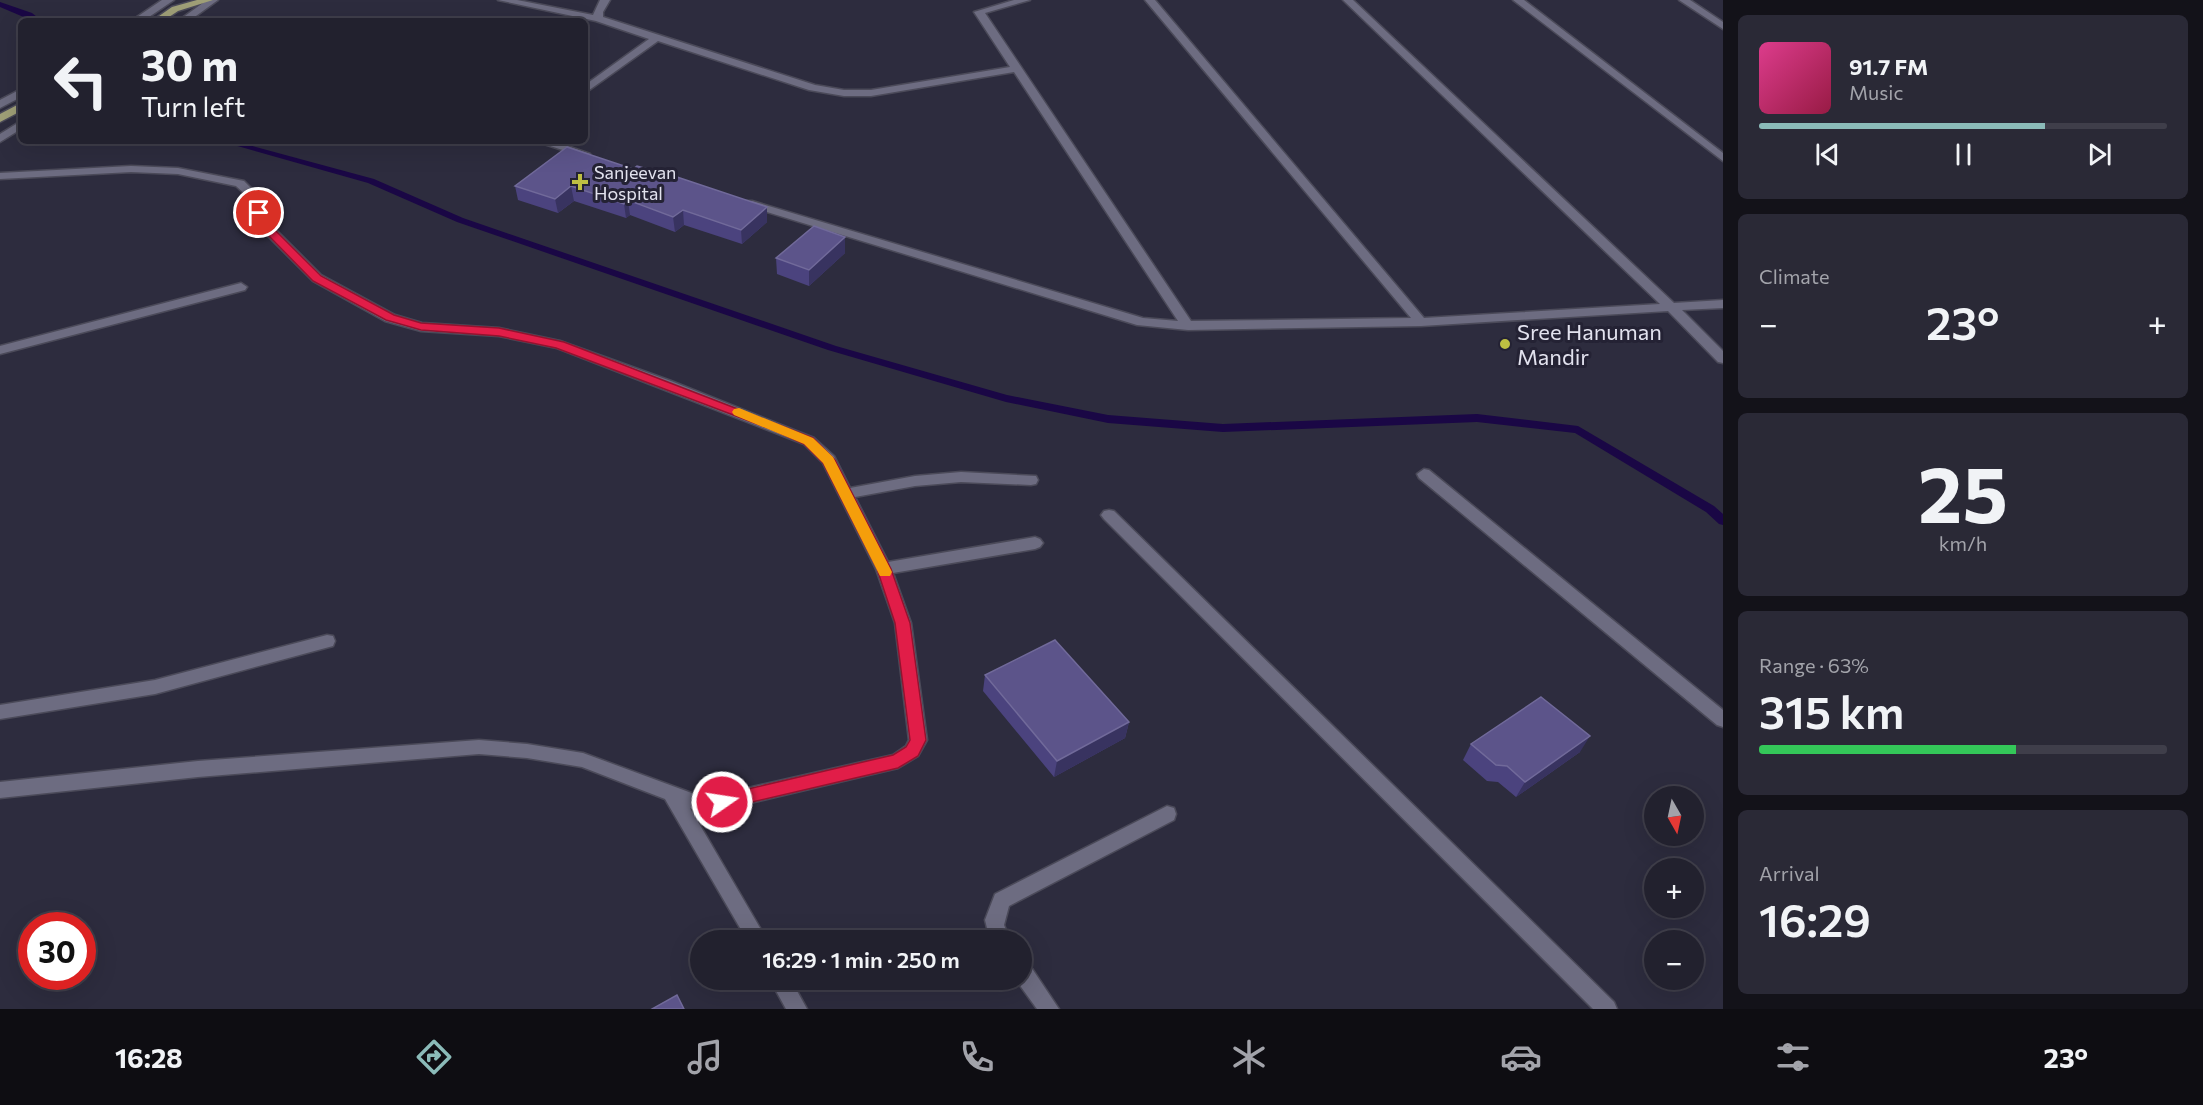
<!DOCTYPE html>
<html lang="en">
<head>
<meta charset="utf-8">
<style>
  body { margin:0; font-family:Commissioner,sans-serif; background:#2a2936; color:#f1f3f6; height:100vh; display:flex; flex-direction:column; font-size:22px; white-space:nowrap }
  * { box-sizing:border-box; margin:0 }
  p { font-size:20px; color:#a2a3aa }
  .icon { flex:none; width:33px; height:33px; fill:none; stroke:currentColor; stroke-width:2; stroke-linecap:round; stroke-linejoin:round }
  .map { position:relative; flex:1; overflow:hidden }
  .sheet { display:flex; flex-direction:column; gap:15px; padding:15px; background:#131219; width:480px }
  .sheet>* { flex:none }
  .top-card { position:absolute; left:18px; top:18px; width:570px; height:126px; border-radius:9px; box-shadow:0 6px 24px #0002,0 0 0 2px #3f3e4a; background:#22212e; color:#f1f3f6; overflow:hidden }
  .needle { width:39px; rotate:171deg }
  .tools { position:absolute; left:1644px; top:786px; display:grid; gap:12px }
  .tools a { display:grid; place-items:center; width:60px; height:60px; border-radius:50%; background:#22212e; box-shadow:0 6px 24px #0002,0 0 0 2px #3f3e4a; font-size:30px }
  .speed { position:absolute; left:18px; top:912px; display:flex; gap:12px; font-size:30px; font-weight:700; text-align:center }
  .speed>* { display:grid; place-content:center; width:78px; height:78px; border-radius:50%; background:#22212e; box-shadow:0 6px 24px #0002,0 0 0 2px #3f3e4a; line-height:1 }
  .speed .limit { border:9px solid #d22; background:#fff; color:#111 }
  .pin { position:absolute; display:grid; place-items:center; width:51px; height:51px; color:#fff; margin:-26px; border:3px solid #fff; border-radius:50%; box-shadow:0 2px 6px #0007 }
  .me { position:absolute; width:66px; margin:-33px; rotate:77deg; stroke-linejoin:round; filter:drop-shadow(0 0 4px #0008) }
  .turn { display:flex; align-items:center; gap:21px; height:126px; padding:0 24px; font-size:27px }
  .turn .icon { width:78px; height:78px; stroke-width:2.5 }
  .turn b { display:block; font-size:42px; line-height:51px }
  .big { font-size:45px; font-weight:600; line-height:1.1 }
  .sheet .tile { flex:1; display:flex; flex-direction:column; justify-content:center; gap:9px; min-width:0; padding:0 21px; border-radius:9px; background:#2a2936 }
  .sheet .dial { align-items:center; gap:0 }
  .dial b { font-size:78px; line-height:1 }
  .song { display:flex; align-items:center; gap:18px }
  .cover { width:72px; height:72px; border-radius:9px; background:linear-gradient(135deg,hsl(330 70% 55%),hsl(340 70% 35%)) }
  .played { height:6px; border-radius:3px; background:linear-gradient(90deg,#8bbbb9 70%,#3f3e4a 70%) }
  .keys { display:flex; justify-content:space-around; direction:ltr }
  .heat { display:flex; justify-content:space-between; align-items:center; font-size:33px; direction:ltr }
  .charge { height:9px; border-radius:4px; background:linear-gradient(90deg,#34c759 63%,#3f3e4a 0) }
  .trip { position:absolute; left:690px; top:930px; width:342px; height:60px; border-radius:30px; background:#22212e; box-shadow:0 6px 24px #0002,0 0 0 2px #3f3e4a; font-weight:600; line-height:60px; text-align:center }
  .menu { display:flex; height:96px; justify-content:space-around; align-items:center; background:#0e0d12; color:#a2a3aa }
  .menu .icon { width:42px; height:42px }
  .menu .on { color:#8bbbb9 }
  .menu b { font-size:27px; color:#f1f3f6 }
  main { display:flex; flex:1; min-height:0 }
  .map>svg:first-child { display:block }
  .lines { fill:none; stroke-linecap:round; stroke-linejoin:round }
  .stream { fill:#1a0745; fill-rule:evenodd }
  .service-casing { stroke:#4b4a59; stroke-width:3 }
  .minor-casing { stroke:#4b4a59; stroke-width:3 }
  .secondary-casing { stroke:#4b4a59; stroke-width:3 }
  .primary-casing { stroke:#4b4a59; stroke-width:3 }
  .service { fill:#6d6c81; fill-rule:evenodd }
  .minor { fill:#6d6c81; fill-rule:evenodd }
  .secondary { fill:#6d6c81; fill-rule:evenodd }
  .primary { fill:#9f9f77; fill-rule:evenodd }
  .wall { fill:#4b437e }
  .shaded-wall { fill:#383360 }
  .building { fill:#5c548a; stroke:#716a9a; stroke-width:1.5 }
  .route { fill:#e11d48; stroke:#92132f; stroke-width:1.5 }
  .slow { fill:#f59e0b }
  .poi-dot { fill:#bebf42; stroke:#242234; stroke-width:2 }
  .labels { text-anchor:middle; dominant-baseline:central; stroke-width:6; stroke-linejoin:round; paint-order:stroke }
  .far-poi-label { font-size:18px; fill:#e2e2ee; stroke:#242234; text-anchor:start }
  .poi-label { font-size:22px; fill:#e2e2ee; stroke:#242234; text-anchor:start }
</style>
</head>
<body>
<main>
<div class="map">
<svg width="1723" height="1009" viewBox="0 0 1723 1009">
  <rect width="100%" height="100%" fill="#2d2c3e"/>
  <g class="lines">
    <path class="stream" d="M 0,2 L 32,13 L 42,21 L 33,21 L 0,7 Z
      M 220,141 L 234,141 L 374,179 L 463,218 L 836,346 L 1007,395 L 1108,415 L 1223,424 L 1477,414 L 1578,426 L 1714,506 L 1723,514 L 1723,525 L 1719,524 L 1706,512 L 1575,433 L 1477,422 L 1223,432 L 1108,423 L 1006,402 L 828,350 L 457,222 L 368,183 Z"/>
    <g class="service-casing">
      <path id="service" d="M 241,283 L 247,287 L 245,290 L 0,354 L 0,346 Z
        M 327,635 L 333,636 L 335,641 L 333,646 L 155,694 L 0,719 L 0,705 L 155,680 Z"/>
    </g>
    <g class="minor-casing">
      <path id="minor" d="M 498,0 L 517,0 L 593,15 L 600,0 L 610,0 L 603,12 L 603,17 L 815,85 L 844,90 L 871,90 L 1010,67 L 974,12 L 1014,0 L 1030,0 L 985,13 L 1191,321 L 1411,318 L 1145,0 L 1155,0 L 1424,318 L 1660,304 L 1343,0 L 1353,0 L 1674,303 L 1723,300 L 1723,308 L 1682,310 L 1723,351 L 1723,363 L 1718,362 L 1668,311 L 1421,326 L 1188,330 L 1137,325 L 744,205 L 742,203 L 744,201 L 752,201 L 1143,318 L 1178,321 L 1014,72 L 871,96 L 844,96 L 809,90 L 658,41 L 585,93 L 585,85 L 649,39 L 596,21 Z
        M 1513,0 L 1524,0 L 1723,153 L 1723,161 Z
        M 1679,0 L 1690,0 L 1723,22 L 1723,29 Z
        M 535,141 L 553,141 L 590,154 L 584,157 Z
        M 131,166 L 178,168 L 244,181 L 260,197 L 265,213 L 275,229 L 321,275 L 395,315 L 422,323 L 499,328 L 560,341 L 671,381 L 814,438 L 834,456 L 850,488 L 915,476 L 961,472 L 1036,476 L 1038,480 L 1036,484 L 1031,485 L 961,482 L 915,486 L 855,497 L 888,562 L 1035,537 L 1040,539 L 1043,543 L 1040,547 L 1035,549 L 893,573 L 911,623 L 927,740 L 918,756 L 898,768 L 721,810 L 697,811 L 690,808 L 767,940 L 747,940 L 665,799 L 582,767 L 527,758 L 479,754 L 198,777 L 0,798 L 0,782 L 198,761 L 479,740 L 527,744 L 583,753 L 697,795 L 721,794 L 893,755 L 906,746 L 909,740 L 895,623 L 876,569 L 823,463 L 804,444 L 557,348 L 499,336 L 421,331 L 385,321 L 313,281 L 266,234 L 253,213 L 249,198 L 236,186 L 178,174 L 131,172 L 0,179 L 0,173 Z
        M 1424,469 L 1429,470 L 1723,710 L 1723,727 L 1717,725 L 1419,478 L 1417,474 Z
        M 1109,510 L 1114,511 L 1614,1002 L 1617,1009 L 1593,1009 L 1104,519 L 1101,515 L 1104,511 Z
        M 1167,806 L 1174,808 L 1176,814 L 1174,820 L 1009,906 L 1004,925 L 1010,940 L 990,940 L 985,920 L 995,894 Z
        M 1022,961 L 1029,964 L 1059,1009 L 1037,1009 L 1016,980 L 1022,980 Z
        M 770,980 L 791,980 L 807,1009 L 786,1009 Z"/>
    </g>
    <g class="secondary-casing">
      <path id="secondary" d="M 162,0 L 174,0 L 143,21 L 131,21 Z
        M 207,0 L 218,0 L 189,21 L 178,21 Z
        M 21,89 L 21,97 L 0,108 L 0,100 Z
        M 21,121 L 21,129 L 0,142 L 0,134 Z"/>
    </g>
    <g class="primary-casing">
      <path id="primary" d="M 197,0 L 213,0 L 178,11 L 163,21 L 152,21 L 172,7 Z
        M 21,103 L 21,111 L 0,122 L 0,114 Z"/>
    </g>
    <use href="#service" class="service"/>
    <use href="#minor" class="minor"/>
    <use href="#secondary" class="secondary"/>
    <use href="#primary" class="primary"/>
  </g>
  <path class="wall" d="M 633,169 L 767,222 L 742,244 L 684,225 L 675,232 L 630,215 L 626,218 L 574,201 L 558,213 L 518,200 L 515,186 Z
    M 845,237 L 845,253 L 809,286 L 777,274 L 776,258 Z
    M 985,675 L 1129,722 L 1125,738 L 1054,777 L 983,691 Z
    M 1471,744 L 1580,752 L 1516,797 L 1498,782 L 1487,781 L 1463,760 Z"/>
  <path class="shaded-wall" d="M 571,186 L 574,201 L 558,213 L 555,199 Z
    M 628,200 L 630,215 L 626,218 L 624,204 Z
    M 767,207 L 767,222 L 742,244 L 741,230 Z
    M 683,210 L 684,225 L 675,232 L 673,217 Z
    M 845,237 L 845,253 L 809,286 L 809,270 Z
    M 1129,722 L 1125,738 L 1054,777 L 1057,761 Z
    M 1590,736 L 1580,752 L 1516,797 L 1525,782 Z"/>
  <path class="building" d="M 567,147 L 633,169 L 637,166 L 677,177 L 767,207 L 741,230 L 683,210 L 673,217 L 628,200 L 624,204 L 571,186 L 555,199 L 515,186 Z
    M 814,226 L 845,237 L 809,270 L 776,258 Z
    M 1055,640 L 1129,722 L 1057,761 L 985,675 Z
    M 1541,697 L 1590,736 L 1525,782 L 1507,766 L 1496,765 L 1471,744 Z
    M 677,995 L 684,1009 L 652,1009 Z"/>
  <path class="route" d="M 259,210 L 263,211 L 275,230 L 321,276 L 394,315 L 421,323 L 499,328 L 564,342 L 813,438 L 835,460 L 891,569 L 910,623 L 926,740 L 918,756 L 898,768 L 722,809 L 716,807 L 713,802 L 716,797 L 722,795 L 893,755 L 906,747 L 910,740 L 895,623 L 877,569 L 823,463 L 804,444 L 773,430 L 556,348 L 499,336 L 421,330 L 386,320 L 313,281 L 267,234 L 254,213 Z"/>
  <path class="slow" d="M 739,408 L 813,438 L 833,457 L 892,572 L 890,576 L 880,576 L 823,463 L 804,444 L 734,415 L 732,412 L 734,409 Z"/>
  <g class="poi-dot">
    <path d="M577 173h6v6h6v6h-6v6h-6v-6h-6v-6h6z"/>
    <circle cx="1505" cy="344" r="6"/>
  </g>
  <g class="labels">
    <g class="far-poi-label">
      <text x="594" y="172">Sanjeevan<tspan x="594" dy="21">Hospital</tspan></text>
    </g>
    <g class="poi-label">
      <text x="1517" y="331">Sree Hanuman<tspan x="1517" dy="25">Mandir</tspan></text>
    </g>
  </g>
</svg>
<div class="tools">
<a><svg class="needle" viewBox="-14 -14 28 28"><path d="M0-13l5 13h-10z" fill="#e53935"/><path d="M0 13l5-13h-10z" fill="#a2a3aa"/></svg></a>
<a>+</a>
<a>−</a>
</div>
<div class="speed"><div class="limit">30</div></div>
<div class="pin" style="left:259px;top:213px;background:#d93025"><svg class="icon" aria-label="arrive" viewBox="0 0 24 24"><path d="M6 21V4h12l-3 4 3 4H6"/></svg></div>
<svg class="me" style="left:722px;top:802px" viewBox="-20 -20 40 40"><circle r="17" fill="#e11d48" stroke="#fff" stroke-width="3"/><path d="M0-11L8 9 0 5-8 9z" fill="#fff"/></svg>
<div class="trip">16:29 · 1 min · 250 m</div>
<div class="top-card">
<div class="turn"><svg class="icon" aria-label="left" viewBox="0 0 24 24"><path d="M17 20v-9H6M10 6l-5 5 5 5"/></svg><div><b>30 m</b>Turn left</div></div>
</div>
</div>
<section class="sheet">
<div class="tile">
<div class="song"><i class="cover"></i><div><b>91.7 FM</b><p>Music</p></div></div>
<div class="played"></div>
<div class="keys"><svg class="icon" aria-label="previous" viewBox="0 0 24 24"><path d="M18 5L8 12l10 7zM5 5v14"/></svg><svg class="icon" aria-label="pause" viewBox="0 0 24 24"><path d="M8 5v14M16 5v14"/></svg><svg class="icon" aria-label="next" viewBox="0 0 24 24"><path d="M6 5l10 7-10 7zM19 5v14"/></svg></div>
</div>
<div class="tile"><p>Climate</p>
<div class="heat"><a>−</a><b class="big">23°</b><a>+</a></div>
</div>
<div class="tile dial"><b>25</b><p>km/h</p></div>
<div class="tile"><p>Range · 63%</p><b class="big">315 km</b><div class="charge"></div></div>
<div class="tile"><p>Arrival</p><b class="big">16:29</b></div>
</section>
</main>
<nav class="menu">
<b>16:28</b>
<svg class="icon on" aria-label="directions" viewBox="0 0 24 24"><path d="M12 3l9 9-9 9-9-9zM9 14v-3h6M13 9l2 2-2 2"/></svg>
<svg class="icon" aria-label="music" viewBox="0 0 24 24"><path d="M9 18V5l10-2v13"/><circle cx="6" cy="18" r="3"/><circle cx="16" cy="16" r="3"/></svg>
<svg class="icon" aria-label="phone" viewBox="0 0 24 24"><path d="M5 4h4l2 5-3 2q2 4 5 5l2-3 5 2v4C11 20 4 13 5 4z"/></svg>
<svg class="icon" aria-label="climate" viewBox="0 0 24 24"><path d="M12 3v18M4 7l16 10M4 17L20 7"/></svg>
<svg class="icon" aria-label="car" viewBox="0 0 24 24"><path d="M5 17H2v-5l4-1 3-4h7l3 4 3 1v5h-3M9 17h6M6 11h13"/><circle cx="7" cy="17" r="2"/><circle cx="17" cy="17" r="2"/></svg>
<svg class="icon" aria-label="filters" viewBox="0 0 24 24"><path d="M4 7h16M4 17h16"/><circle cx="9" cy="7" r="2"/><circle cx="15" cy="17" r="2"/></svg>
<b>23°</b>
</nav>
</body>
</html>
